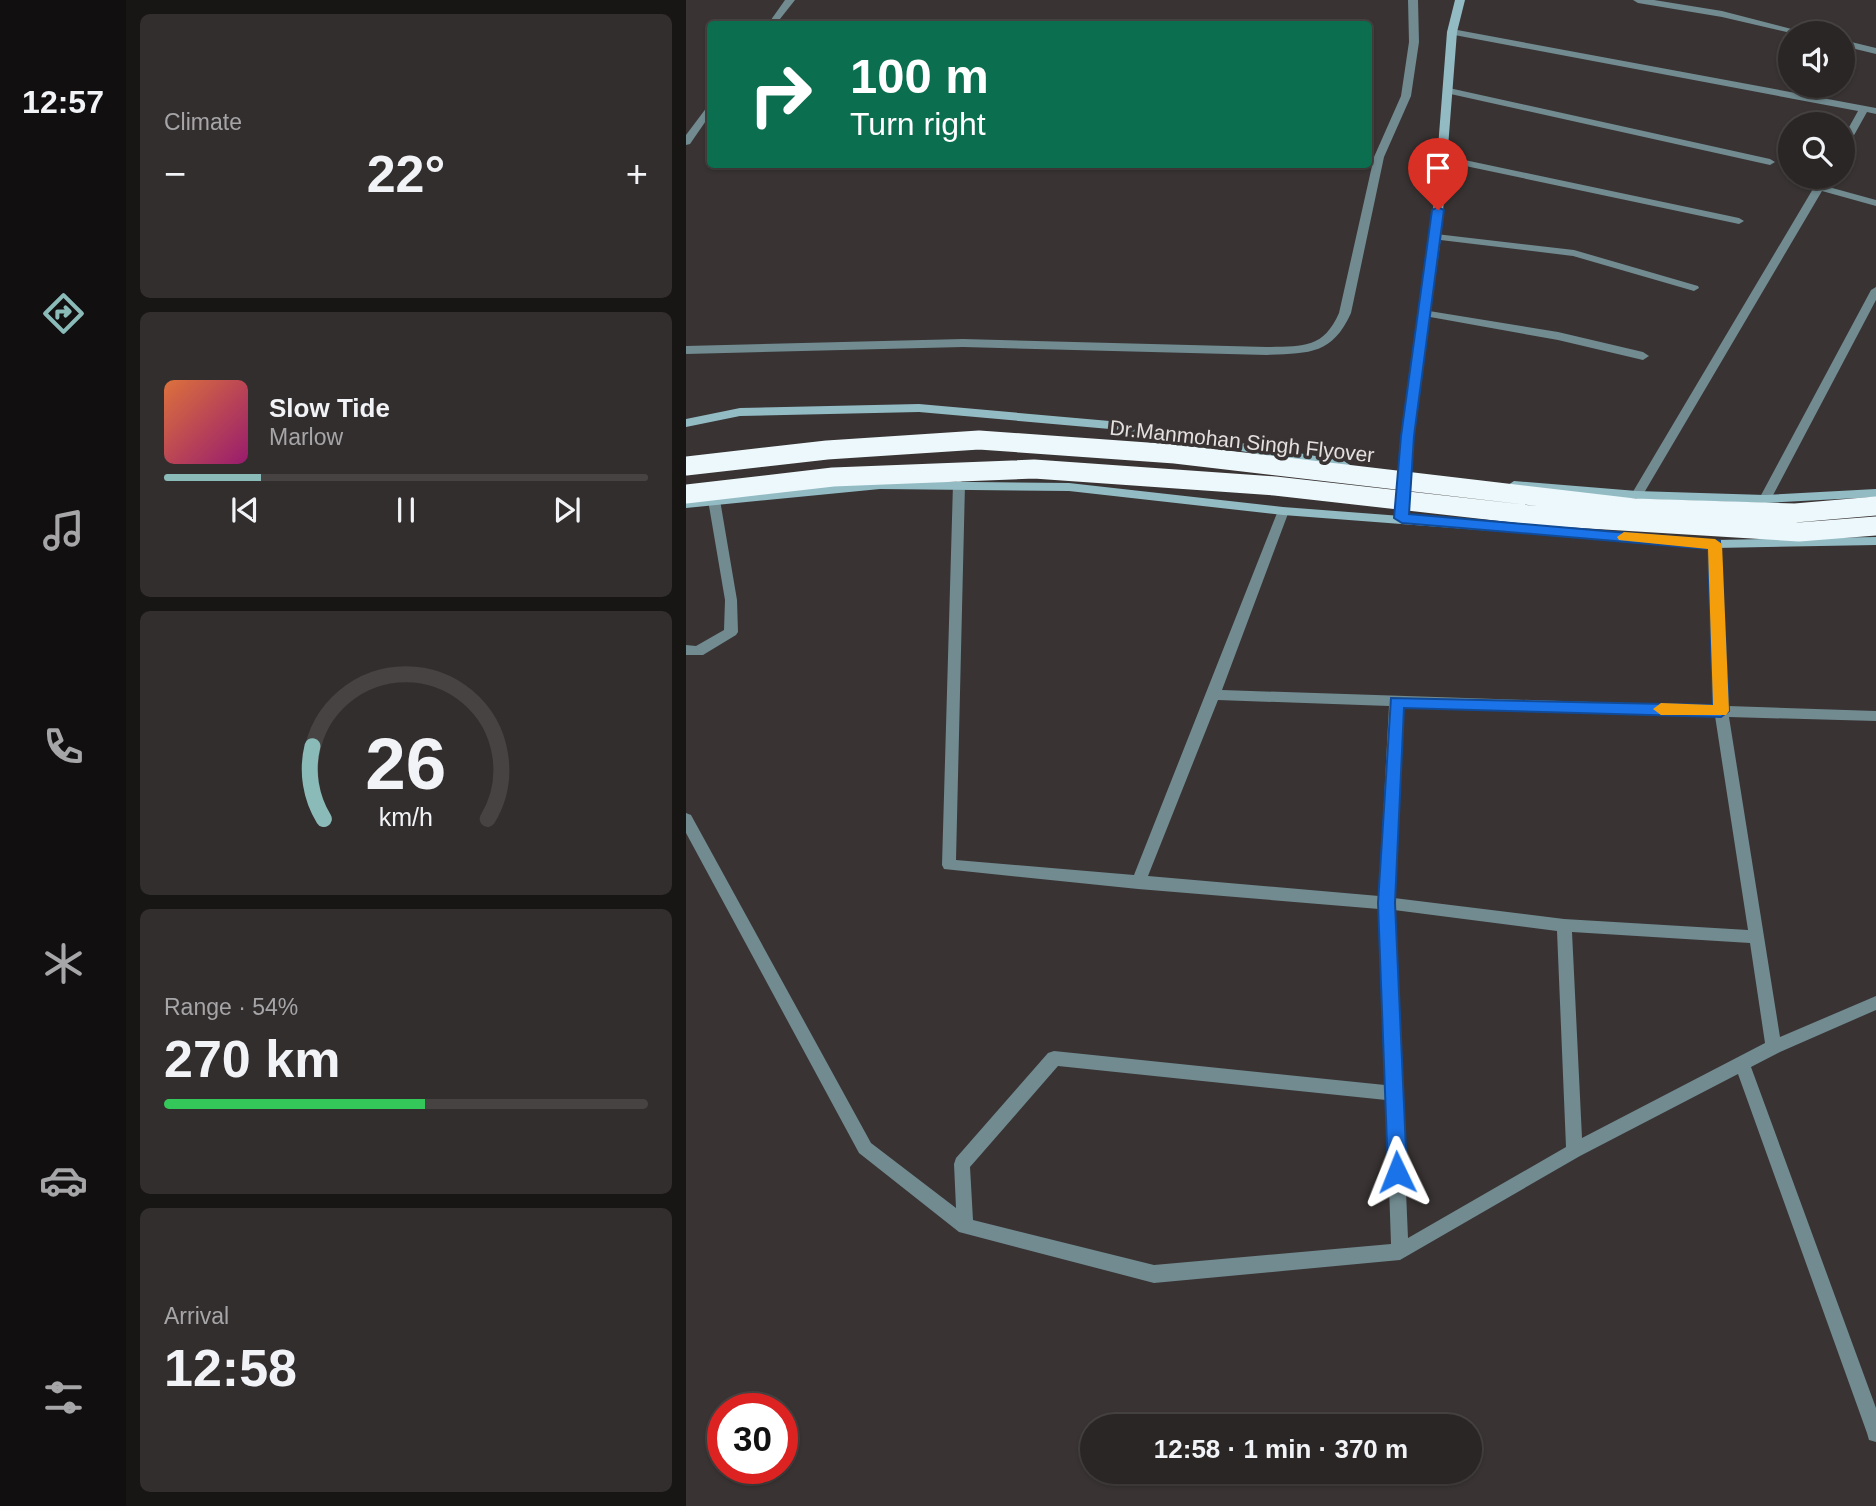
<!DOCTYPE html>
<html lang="en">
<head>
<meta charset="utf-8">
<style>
  body { margin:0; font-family:Helvetica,sans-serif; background:#332e2e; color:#f1f3f6; height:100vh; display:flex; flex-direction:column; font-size:26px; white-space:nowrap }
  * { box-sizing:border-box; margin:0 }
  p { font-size:23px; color:#a6a5a7 }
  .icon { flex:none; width:38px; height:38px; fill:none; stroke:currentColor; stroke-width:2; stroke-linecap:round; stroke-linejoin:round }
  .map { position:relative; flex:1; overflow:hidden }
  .drawer { display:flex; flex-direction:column; gap:14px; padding:14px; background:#181515; width:560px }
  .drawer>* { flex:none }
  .banner { position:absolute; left:21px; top:21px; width:665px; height:147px; border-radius:7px; box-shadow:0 2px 5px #0004,0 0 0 2px #474343; background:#0b6e4f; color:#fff; overflow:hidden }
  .buttons { position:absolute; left:1092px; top:21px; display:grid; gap:14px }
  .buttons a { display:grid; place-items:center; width:77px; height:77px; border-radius:50%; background:#2b2626; box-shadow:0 2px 5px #0004,0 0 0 2px #474343; font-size:35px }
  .speed { position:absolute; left:21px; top:1393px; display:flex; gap:14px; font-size:35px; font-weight:700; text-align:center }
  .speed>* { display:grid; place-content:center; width:91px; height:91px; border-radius:50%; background:#2b2626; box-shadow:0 2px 5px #0004,0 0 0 2px #474343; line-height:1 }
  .speed .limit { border:10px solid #d22; background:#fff; color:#111 }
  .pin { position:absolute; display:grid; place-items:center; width:60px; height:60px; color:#fff; margin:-72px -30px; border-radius:50% 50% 50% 0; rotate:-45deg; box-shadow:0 0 7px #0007 }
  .pin .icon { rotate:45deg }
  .me { position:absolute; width:77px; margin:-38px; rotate:358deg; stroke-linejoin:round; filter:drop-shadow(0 0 5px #0008) }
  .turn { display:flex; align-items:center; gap:24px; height:147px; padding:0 28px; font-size:32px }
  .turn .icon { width:91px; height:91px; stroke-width:2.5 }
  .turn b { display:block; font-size:49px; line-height:60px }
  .big { font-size:52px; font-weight:800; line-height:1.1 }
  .drawer .card { flex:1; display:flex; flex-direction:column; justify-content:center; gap:10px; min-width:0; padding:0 24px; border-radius:10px; background:#332e2e }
  .drawer .dial { align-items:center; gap:0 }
  .dial svg { height:182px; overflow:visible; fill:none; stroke:#474343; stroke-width:7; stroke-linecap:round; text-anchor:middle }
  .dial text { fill:#f1f3f6; stroke:none }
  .song { display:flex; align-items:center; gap:21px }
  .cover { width:84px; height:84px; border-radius:10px; background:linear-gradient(135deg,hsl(20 70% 55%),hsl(320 70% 35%)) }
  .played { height:7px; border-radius:4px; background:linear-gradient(90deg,#8bbbb9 20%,#474343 20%) }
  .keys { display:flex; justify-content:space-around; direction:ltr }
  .heat { display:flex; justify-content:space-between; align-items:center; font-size:38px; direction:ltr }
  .charge { height:10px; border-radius:5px; background:linear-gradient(90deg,#34c759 54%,#474343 0) }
  .trip { position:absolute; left:394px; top:1414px; width:402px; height:70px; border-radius:35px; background:#2b2626; box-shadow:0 2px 5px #0004,0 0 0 2px #474343; font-weight:800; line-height:70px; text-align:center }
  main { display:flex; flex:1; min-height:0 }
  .tab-bar { display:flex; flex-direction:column; width:126px; justify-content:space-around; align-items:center; background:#110f0f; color:#a6a5a7 }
  .tab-bar .icon { width:49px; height:49px }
  .tab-bar .active { color:#8bbbb9 }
  .tab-bar b { font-size:32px; color:#f1f3f6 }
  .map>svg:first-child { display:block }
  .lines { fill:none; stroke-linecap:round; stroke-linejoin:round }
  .lane { fill:#718b90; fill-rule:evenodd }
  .street { fill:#718b90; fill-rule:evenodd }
  .secondary { fill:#92bbc4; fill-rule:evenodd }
  .highway-bridge { stroke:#ecf8fb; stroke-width:19 }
  .route { fill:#1a73e8; stroke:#114b97; stroke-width:2 }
  .slow { fill:#f59e0b }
  .labels { text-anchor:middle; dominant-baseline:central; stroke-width:7; stroke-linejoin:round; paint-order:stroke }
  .street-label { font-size:21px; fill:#e4e0e0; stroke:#393333 }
</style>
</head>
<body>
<main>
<nav class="tab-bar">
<b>12:57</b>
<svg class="icon active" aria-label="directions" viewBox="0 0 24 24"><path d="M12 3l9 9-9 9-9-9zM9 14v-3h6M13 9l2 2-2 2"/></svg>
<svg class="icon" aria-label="music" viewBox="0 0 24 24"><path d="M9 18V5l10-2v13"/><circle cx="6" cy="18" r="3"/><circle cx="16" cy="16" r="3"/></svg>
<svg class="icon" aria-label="phone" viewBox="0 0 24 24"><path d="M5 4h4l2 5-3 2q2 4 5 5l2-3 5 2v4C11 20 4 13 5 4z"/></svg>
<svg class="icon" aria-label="climate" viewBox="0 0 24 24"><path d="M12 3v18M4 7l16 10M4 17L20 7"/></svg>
<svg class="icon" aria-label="car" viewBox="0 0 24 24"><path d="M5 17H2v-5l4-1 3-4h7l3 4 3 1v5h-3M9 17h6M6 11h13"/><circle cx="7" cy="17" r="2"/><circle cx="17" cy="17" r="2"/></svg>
<svg class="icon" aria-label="filters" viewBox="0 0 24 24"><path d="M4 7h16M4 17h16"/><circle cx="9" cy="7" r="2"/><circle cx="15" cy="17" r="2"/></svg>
</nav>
<section class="drawer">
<div class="card"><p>Climate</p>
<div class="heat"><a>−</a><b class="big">22°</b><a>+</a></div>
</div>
<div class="card">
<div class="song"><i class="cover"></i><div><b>Slow Tide</b><p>Marlow</p></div></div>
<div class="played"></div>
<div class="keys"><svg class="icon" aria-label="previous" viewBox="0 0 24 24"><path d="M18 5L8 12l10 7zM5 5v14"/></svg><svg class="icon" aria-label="pause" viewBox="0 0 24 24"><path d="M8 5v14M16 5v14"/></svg><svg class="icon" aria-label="next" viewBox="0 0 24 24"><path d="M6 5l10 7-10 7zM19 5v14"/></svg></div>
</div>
<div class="card dial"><svg viewBox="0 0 100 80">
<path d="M14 69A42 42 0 1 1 86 69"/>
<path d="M14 69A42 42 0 0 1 9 37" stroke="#8bbbb9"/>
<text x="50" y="56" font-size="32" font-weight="700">26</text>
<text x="50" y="72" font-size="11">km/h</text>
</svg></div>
<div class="card"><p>Range · 54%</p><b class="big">270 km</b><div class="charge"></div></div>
<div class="card"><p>Arrival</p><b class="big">12:58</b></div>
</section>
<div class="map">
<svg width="1190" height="1506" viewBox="0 0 1190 1506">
  <rect width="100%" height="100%" fill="#393333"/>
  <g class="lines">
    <path class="lane" d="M 99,0 L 109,0 L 90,24 L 82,24 Z
      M 722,0 L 732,0 L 733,42 L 725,96 L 698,157 L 665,313 C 646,355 623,353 581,355 L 277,347 L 0,354 L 0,346 L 277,339 L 581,347 C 617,346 637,349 653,313 L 688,157 L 715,96 L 723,42 Z
      M 24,106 L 24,115 L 4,144 L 0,145 L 0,135 L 21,107 Z
      M 28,496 L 34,500 L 51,600 L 52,632 L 50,635 L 17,655 L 0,655 L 0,645 L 10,646 L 38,630 L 39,600 L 22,500 Z"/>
    <path class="street" d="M 947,0 L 968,0 L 1036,11 L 1121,33 L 1105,33 L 1036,17 L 952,3 Z
      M 766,29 L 1190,108 L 1190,114 L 1181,112 L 1162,146 L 1157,149 L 1157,138 L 1172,111 L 763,34 L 761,32 Z
      M 1157,40 L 1190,48 L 1190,54 L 1157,46 Z
      M 763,88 L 1084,159 L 1089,162 L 1084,165 L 760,93 L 758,91 Z
      M 755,155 L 1053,218 L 1058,221 L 1053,224 L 751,160 L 751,156 Z
      M 1134,177 L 1144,177 L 1139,186 L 1190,200 L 1190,206 L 1136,191 L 955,498 L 947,498 L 945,495 Z
      M 750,234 L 888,250 L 1012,286 L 1013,288 L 1008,291 L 887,256 L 746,239 L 746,235 Z
      M 1190,287 L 1190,300 L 1085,499 L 1083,502 L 1075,502 L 1073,499 L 1185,290 Z
      M 737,310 L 872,332 L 957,352 L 963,356 L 957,360 L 872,340 L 733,315 L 731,313 Z
      M 273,480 L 279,484 L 270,860 L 448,875 L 593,508 L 597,507 L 603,511 L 536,690 L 1028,706 L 1023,544 L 1025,541 L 1033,541 L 1042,706 L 1190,711 L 1190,721 L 1043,717 L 1094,1037 L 1190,996 L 1190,1010 L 1094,1052 L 1065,1067 L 1190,1408 L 1190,1442 L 1183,1440 L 1181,1433 L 1052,1074 L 894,1156 L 714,1260 L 468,1283 L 273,1232 L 173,1153 L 0,833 L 0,813 L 5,815 L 185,1143 L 270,1208 L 268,1164 L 270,1158 L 362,1053 L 368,1051 L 699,1085 L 693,909 L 452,889 L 258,869 L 256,865 L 267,484 ZM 532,700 L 703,706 L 693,896 L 462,876 ZM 717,706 L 1029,716 L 1062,930 L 878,919 L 708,898 ZM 708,910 L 871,931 L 880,1147 L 722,1238 ZM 886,932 L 1064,943 L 1079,1043 L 896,1138 ZM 372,1066 L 700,1100 L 705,1244 L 468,1265 L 287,1220 L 284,1167 Z"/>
    <path class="secondary" d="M 769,0 L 779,0 L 771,32 L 755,237 L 727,436 L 725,489 L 719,493 L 713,489 L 715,436 L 745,237 L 761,32 Z
      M 233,404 L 435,422 L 658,461 L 664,465 L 658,469 L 435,430 L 233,412 L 54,416 L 0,427 L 0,419 L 54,408 Z
      M 194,481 L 383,483 L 597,507 L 1029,540 L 1190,537 L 1190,545 L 1029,548 L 597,515 L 383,491 L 194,489 L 0,508 L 0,500 Z
      M 828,481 L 951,491 L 1079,495 L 1190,489 L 1190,497 L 1079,503 L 951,499 L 824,488 L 822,485 Z"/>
    <path class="highway-bridge" d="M 0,466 L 141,450 L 293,440 L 489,454 L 948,508 L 1109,513 L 1190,506
      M 0,494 L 147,477 L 348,469 L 589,486 L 854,516 L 1113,532 L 1190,526"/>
  </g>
  <path class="route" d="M 752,207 L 758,210 L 728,436 L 723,514 L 1034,541 L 1043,711 L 1035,717 L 718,708 L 709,903 L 721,1172 L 718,1179 L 711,1181 L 704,1179 L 702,1172 L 692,903 L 705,698 L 1027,705 L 1022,549 L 716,523 L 708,518 L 715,436 L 746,210 Z"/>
  <path class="slow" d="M 938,532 L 1029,539 L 1036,544 L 1043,711 L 1040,715 L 975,715 L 967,709 L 975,703 L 1027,705 L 1022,549 L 933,540 L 931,537 Z"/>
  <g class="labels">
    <g class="street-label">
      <text transform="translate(556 441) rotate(6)">Dr.Manmohan Singh Flyover</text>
    </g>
  </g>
</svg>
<div class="buttons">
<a><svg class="icon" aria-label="sound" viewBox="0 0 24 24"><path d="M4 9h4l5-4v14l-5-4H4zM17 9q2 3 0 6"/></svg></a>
<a><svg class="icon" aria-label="search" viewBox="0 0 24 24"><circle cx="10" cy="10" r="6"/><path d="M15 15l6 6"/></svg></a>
</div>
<div class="speed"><div class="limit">30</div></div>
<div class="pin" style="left:752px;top:210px;background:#d93025"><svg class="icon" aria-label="arrive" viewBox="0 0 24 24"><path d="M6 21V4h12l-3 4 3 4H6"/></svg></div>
<svg class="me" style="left:711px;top:1172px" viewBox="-20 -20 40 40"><path d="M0-17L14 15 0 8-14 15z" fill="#1a73e8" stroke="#fff" stroke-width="4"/></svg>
<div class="trip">12:58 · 1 min · 370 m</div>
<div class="banner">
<div class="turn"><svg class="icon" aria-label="right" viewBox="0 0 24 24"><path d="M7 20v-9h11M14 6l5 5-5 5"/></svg><div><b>100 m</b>Turn right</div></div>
</div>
</div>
</main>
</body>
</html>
